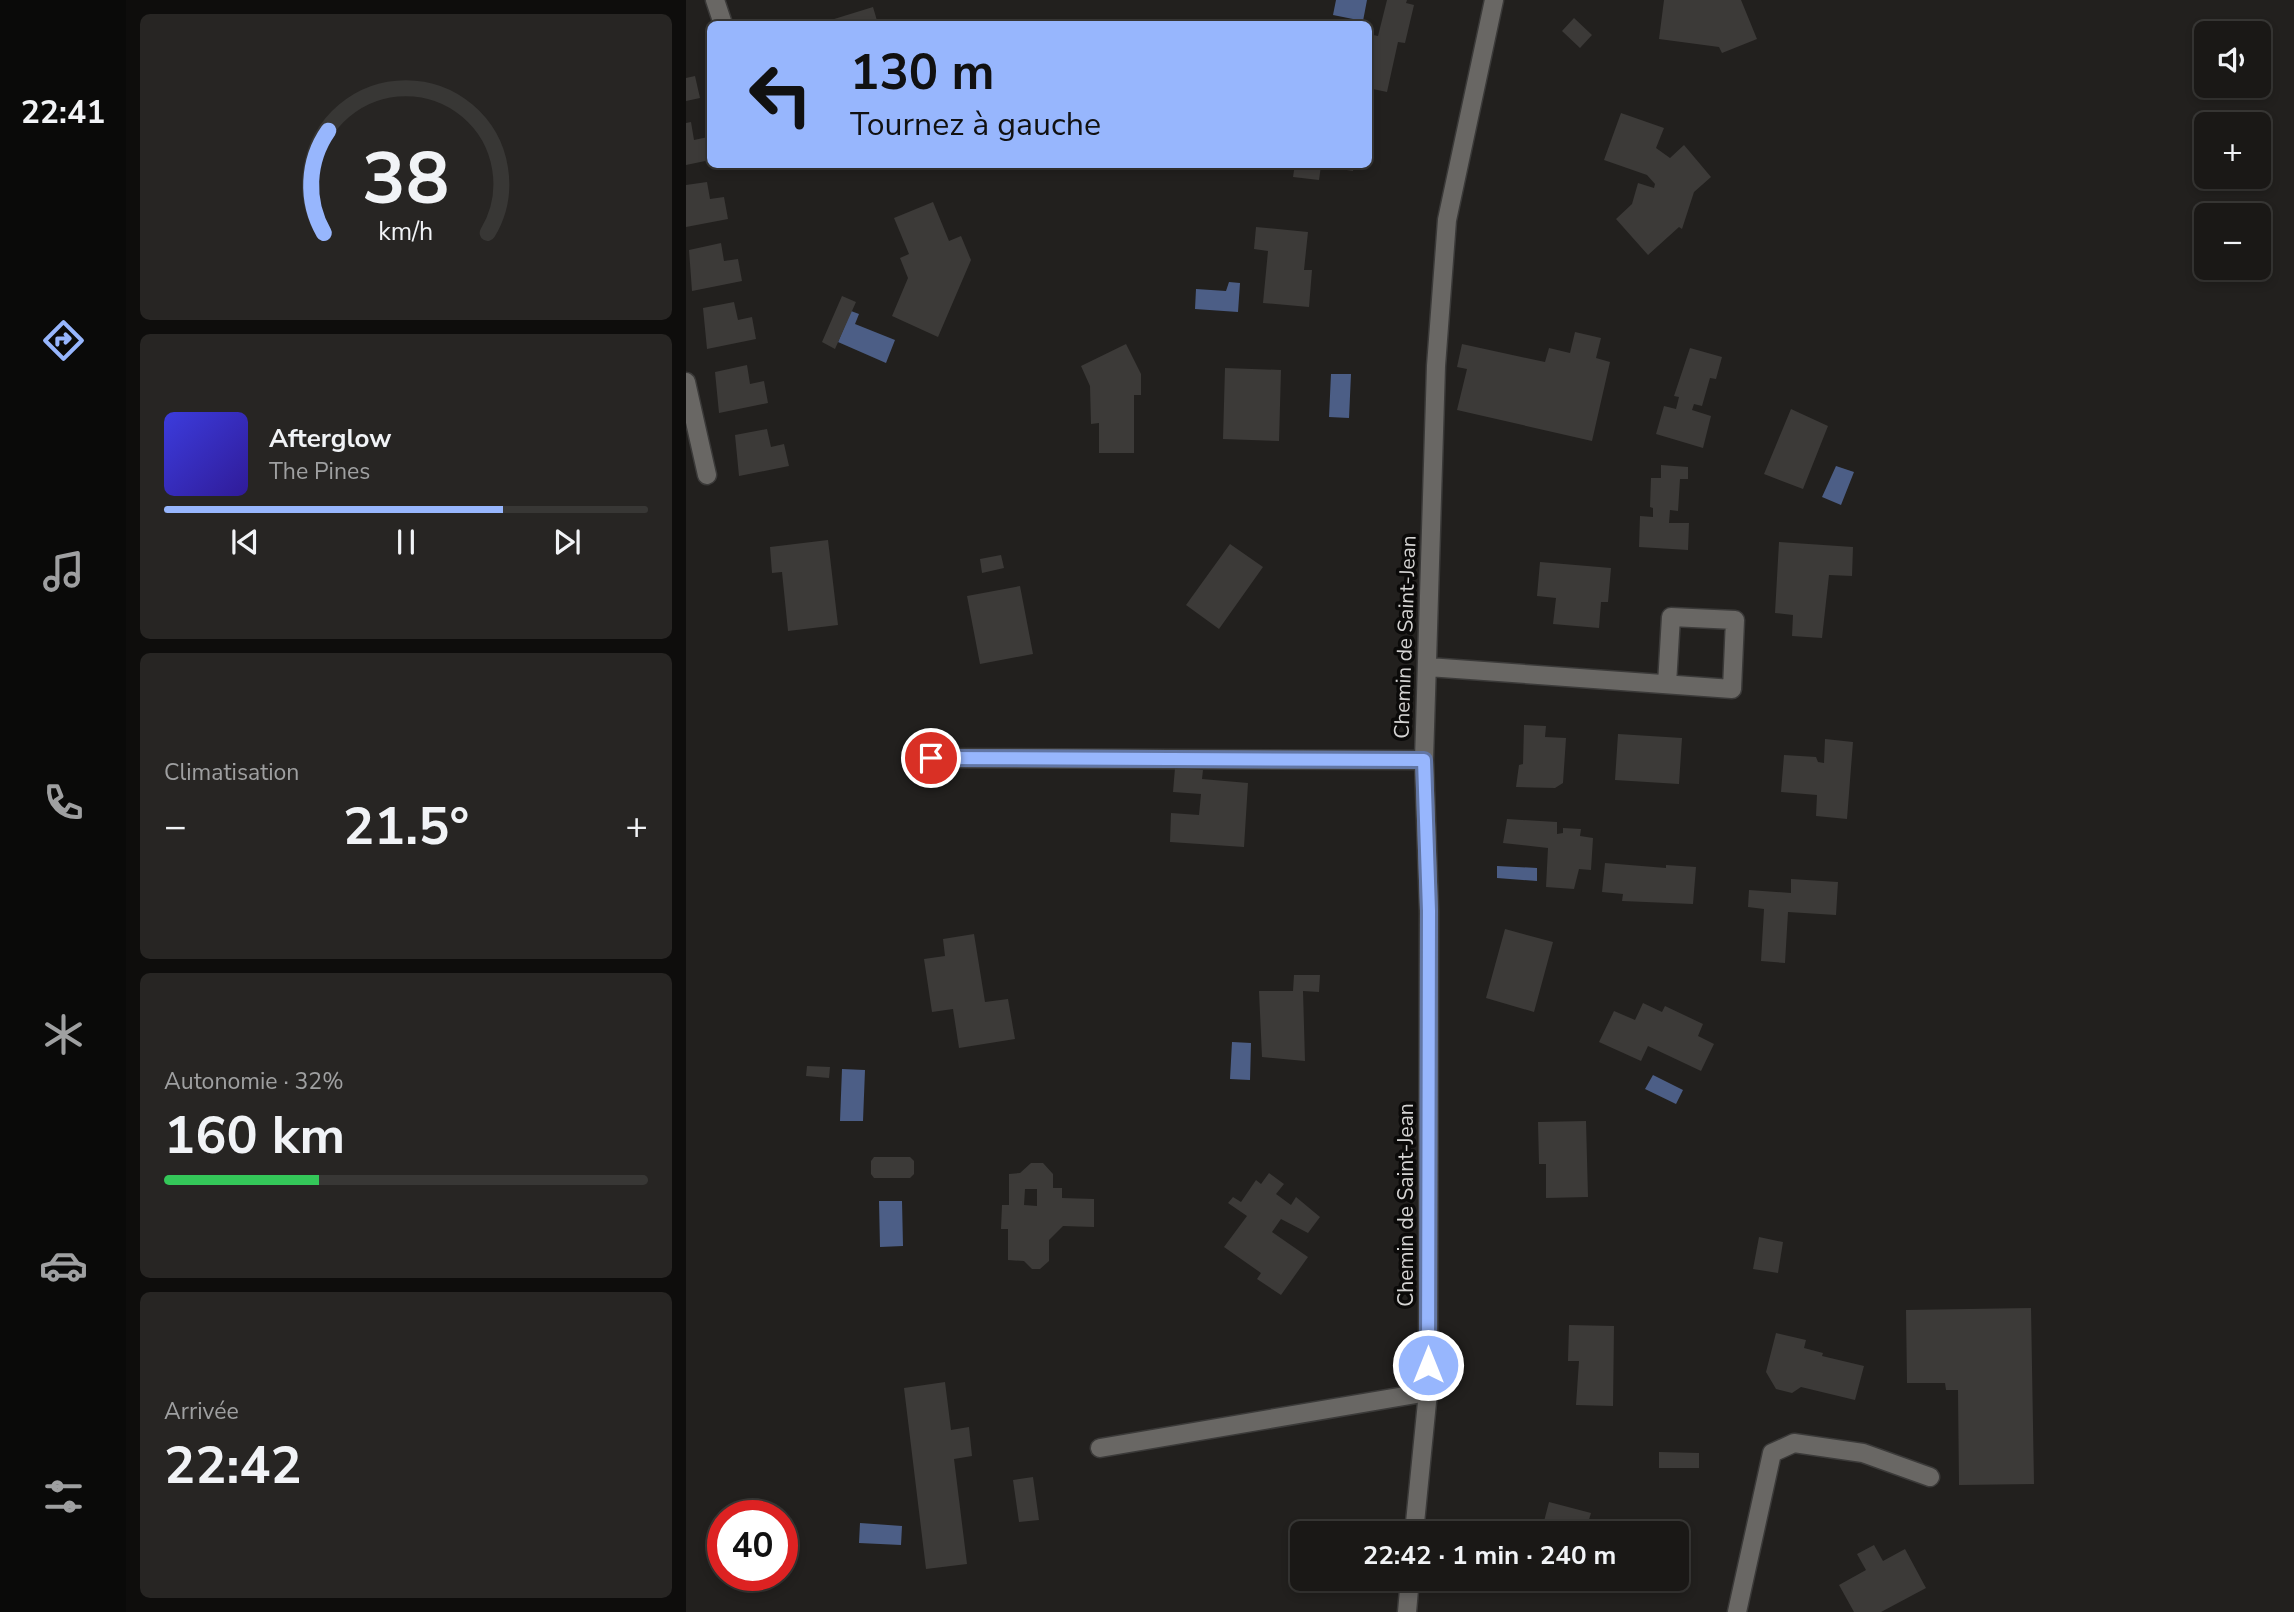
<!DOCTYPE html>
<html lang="fr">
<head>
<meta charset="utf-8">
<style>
  body { margin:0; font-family:"Nunito Sans",sans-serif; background:#272523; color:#f1f3f6; height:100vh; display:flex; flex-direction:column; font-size:26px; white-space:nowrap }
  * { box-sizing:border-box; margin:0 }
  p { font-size:23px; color:#9fa0a1 }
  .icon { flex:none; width:38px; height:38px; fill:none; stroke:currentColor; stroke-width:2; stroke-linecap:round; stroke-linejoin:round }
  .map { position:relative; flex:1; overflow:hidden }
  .panel { display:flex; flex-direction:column; gap:14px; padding:14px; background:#0e0d0c; width:560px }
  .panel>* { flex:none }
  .top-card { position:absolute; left:21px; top:21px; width:665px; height:147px; border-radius:10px; box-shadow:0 4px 10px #0003,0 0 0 2px #383735; background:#97b6fd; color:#111; overflow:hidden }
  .buttons { position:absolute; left:1508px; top:21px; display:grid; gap:14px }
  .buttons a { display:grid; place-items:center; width:77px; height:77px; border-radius:10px; background:#1a1816; box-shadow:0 4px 10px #0003,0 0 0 2px #383735; font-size:35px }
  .speed { position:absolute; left:21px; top:1500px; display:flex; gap:14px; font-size:35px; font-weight:700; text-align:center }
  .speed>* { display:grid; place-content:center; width:91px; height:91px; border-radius:50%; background:#1a1816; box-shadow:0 4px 10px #0003,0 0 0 2px #383735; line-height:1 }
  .speed .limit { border:10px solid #d22; background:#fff; color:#111 }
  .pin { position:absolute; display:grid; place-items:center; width:60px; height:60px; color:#fff; margin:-30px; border:4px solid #fff; border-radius:50%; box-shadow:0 2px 7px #0007 }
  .me { position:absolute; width:77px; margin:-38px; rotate:0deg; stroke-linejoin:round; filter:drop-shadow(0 0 5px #0008) }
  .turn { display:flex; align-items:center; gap:24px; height:147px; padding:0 28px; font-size:32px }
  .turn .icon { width:91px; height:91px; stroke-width:2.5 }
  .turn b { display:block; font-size:49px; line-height:60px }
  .big { font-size:52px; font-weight:700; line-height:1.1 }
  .panel .tile { flex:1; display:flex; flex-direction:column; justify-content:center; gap:10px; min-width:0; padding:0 24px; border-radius:10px; background:#272523 }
  .panel .dial { align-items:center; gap:0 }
  .dial svg { height:182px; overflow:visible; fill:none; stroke:#383735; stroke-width:7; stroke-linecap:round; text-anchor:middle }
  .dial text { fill:#f1f3f6; stroke:none }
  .song { display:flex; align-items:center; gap:21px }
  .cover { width:84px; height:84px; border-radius:10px; background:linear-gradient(135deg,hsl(240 70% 55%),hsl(250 70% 35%)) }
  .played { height:7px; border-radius:4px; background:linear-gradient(90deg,#97b6fd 70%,#383735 70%) }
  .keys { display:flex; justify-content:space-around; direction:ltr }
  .heat { display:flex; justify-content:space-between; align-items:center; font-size:38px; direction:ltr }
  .charge { height:10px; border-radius:5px; background:linear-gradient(90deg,#34c759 32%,#383735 0) }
  .trip { position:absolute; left:604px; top:1521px; width:399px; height:70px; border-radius:10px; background:#1a1816; box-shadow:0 4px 10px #0003,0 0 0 2px #383735; font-weight:700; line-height:70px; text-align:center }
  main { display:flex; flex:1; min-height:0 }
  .tabs { display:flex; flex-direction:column; width:126px; justify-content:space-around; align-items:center; background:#0a0a09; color:#9fa0a1 }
  .tabs .icon { width:49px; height:49px }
  .tabs .on { color:#97b6fd }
  .tabs b { font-size:32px; color:#f1f3f6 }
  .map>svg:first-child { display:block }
  .water { fill:#4c5e86 }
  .building { fill:#3c3a38; fill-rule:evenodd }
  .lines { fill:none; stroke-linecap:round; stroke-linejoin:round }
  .minor-casing { stroke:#3b3a39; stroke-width:21 }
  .minor { stroke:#696764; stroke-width:18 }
  .route-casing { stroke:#6276a4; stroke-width:18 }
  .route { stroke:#97b6fd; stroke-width:12 }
  .labels { text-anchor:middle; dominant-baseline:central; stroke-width:7; stroke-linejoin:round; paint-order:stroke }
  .street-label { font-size:21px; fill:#d5d4d3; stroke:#0b0a09 }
</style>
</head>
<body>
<main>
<nav class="tabs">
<b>22:41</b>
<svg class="icon on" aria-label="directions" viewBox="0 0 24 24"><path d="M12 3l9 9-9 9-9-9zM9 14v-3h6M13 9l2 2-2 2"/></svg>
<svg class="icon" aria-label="music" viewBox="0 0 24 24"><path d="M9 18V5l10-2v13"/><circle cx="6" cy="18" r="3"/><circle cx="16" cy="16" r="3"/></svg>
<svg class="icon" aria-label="phone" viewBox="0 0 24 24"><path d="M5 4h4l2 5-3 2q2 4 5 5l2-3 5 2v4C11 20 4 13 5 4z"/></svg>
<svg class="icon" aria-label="climate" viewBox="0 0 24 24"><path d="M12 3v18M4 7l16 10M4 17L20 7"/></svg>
<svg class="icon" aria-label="car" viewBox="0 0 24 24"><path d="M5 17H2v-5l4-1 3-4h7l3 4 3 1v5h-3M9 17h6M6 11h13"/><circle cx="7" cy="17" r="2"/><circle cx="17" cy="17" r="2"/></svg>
<svg class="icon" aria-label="filters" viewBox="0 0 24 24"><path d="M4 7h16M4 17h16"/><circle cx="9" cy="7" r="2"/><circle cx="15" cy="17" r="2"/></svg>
</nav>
<section class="panel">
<div class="tile dial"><svg viewBox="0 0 100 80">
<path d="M14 69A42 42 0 1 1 86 69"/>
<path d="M14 69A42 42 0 0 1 16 24" stroke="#97b6fd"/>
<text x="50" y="56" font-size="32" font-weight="700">38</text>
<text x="50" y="72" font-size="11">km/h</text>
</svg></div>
<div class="tile">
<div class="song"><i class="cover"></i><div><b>Afterglow</b><p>The Pines</p></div></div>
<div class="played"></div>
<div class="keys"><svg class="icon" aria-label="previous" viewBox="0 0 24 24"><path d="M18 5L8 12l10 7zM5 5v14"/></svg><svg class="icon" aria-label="pause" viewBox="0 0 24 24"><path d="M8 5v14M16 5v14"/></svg><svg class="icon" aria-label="next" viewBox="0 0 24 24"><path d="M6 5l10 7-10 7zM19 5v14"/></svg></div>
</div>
<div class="tile"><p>Climatisation</p>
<div class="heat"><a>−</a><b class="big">21.5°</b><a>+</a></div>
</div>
<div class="tile"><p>Autonomie · 32%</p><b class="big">160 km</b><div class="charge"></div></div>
<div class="tile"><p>Arrivée</p><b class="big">22:42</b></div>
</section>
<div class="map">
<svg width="1608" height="1612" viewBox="0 0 1608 1612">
  <rect width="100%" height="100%" fill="#22201e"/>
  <path class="water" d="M 650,0 L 681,0 L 677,21 L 647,15 Z
    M 543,282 L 554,283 L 552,312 L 509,309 L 510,289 L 540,291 Z
    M 165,311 L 173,314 L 169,324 L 209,340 L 200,363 L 152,342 Z
    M 645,374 L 665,374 L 663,418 L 643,417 Z
    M 1150,466 L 1168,472 L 1155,505 L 1136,497 Z
    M 811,866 L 851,868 L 851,881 L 811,878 Z
    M 546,1042 L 565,1043 L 564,1080 L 544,1079 Z
    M 156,1069 L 179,1070 L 177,1121 L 154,1121 Z
    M 967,1075 L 997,1090 L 990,1104 L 959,1089 Z
    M 216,1201 L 217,1246 L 194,1247 L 193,1201 Z
    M 174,1523 L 216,1526 L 215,1545 L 173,1543 Z"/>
  <path class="building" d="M 701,0 L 721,0 L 720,3 L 728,5 L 719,43 L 712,42 L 701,92 L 682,88 L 682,34 L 692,36 Z
    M 978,0 L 1055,0 L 1071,39 L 1036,53 L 1033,47 L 973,39 Z
    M 187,7 L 192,24 L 132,24 Z
    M 888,18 L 906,35 L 894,48 L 876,31 Z
    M 9,76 L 14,98 L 0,101 L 0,78 Z
    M 935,113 L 978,128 L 970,148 L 984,158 L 998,145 L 1025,177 L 1008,192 L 996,229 L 993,227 L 962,255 L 930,219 L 946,204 L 952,183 L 968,188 L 969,184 L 961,175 L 918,160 Z
    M 5,122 L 8,140 L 22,137 L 24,160 L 0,165 L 0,123 Z
    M 609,164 L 667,164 L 667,171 L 635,166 L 633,180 L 607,177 Z
    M 21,182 L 24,199 L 38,197 L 42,219 L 0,227 L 0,185 Z
    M 247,202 L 263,241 L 275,236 L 285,260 L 252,337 L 206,316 L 222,278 L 214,258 L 223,254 L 208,218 Z
    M 570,227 L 622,232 L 618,270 L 626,270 L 623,307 L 577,303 L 582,251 L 568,249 Z
    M 35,243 L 38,261 L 52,259 L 56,281 L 6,291 L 3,250 Z
    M 156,296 L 170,302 L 149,349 L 136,342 Z
    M 48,302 L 52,320 L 66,317 L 70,339 L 21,349 L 17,308 Z
    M 889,332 L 915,338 L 910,358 L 924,362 L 906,441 L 771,410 L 781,369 L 771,367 L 776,344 L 859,362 L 863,348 L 884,353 Z
    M 440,344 L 455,374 L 455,395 L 448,395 L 448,453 L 413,453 L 413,423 L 405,424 L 404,386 L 395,366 Z
    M 1004,348 L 1036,357 L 1030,379 L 1024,378 L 1016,406 L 1008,404 L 1006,410 L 1025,416 L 1017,448 L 970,434 L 978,406 L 990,409 L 993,397 L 988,396 Z
    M 61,365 L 64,384 L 78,381 L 82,403 L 33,413 L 29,372 Z
    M 539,368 L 595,370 L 593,441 L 537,439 Z
    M 1105,409 L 1142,426 L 1117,489 L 1078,474 Z
    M 81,429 L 85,447 L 98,444 L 103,466 L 53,476 L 49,435 Z
    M 975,465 L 1002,467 L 1002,479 L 994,479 L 992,511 L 984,510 L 983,523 L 1003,523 L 1002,550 L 953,547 L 954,516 L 967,517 L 967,508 L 964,507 L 965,478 L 975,478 Z
    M 142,540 L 152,625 L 102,631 L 96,572 L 86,573 L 84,547 Z
    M 1093,542 L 1167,547 L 1166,576 L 1143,575 L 1136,638 L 1106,636 L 1107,615 L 1089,613 Z
    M 544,544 L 577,567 L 533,629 L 500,605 Z
    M 315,555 L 318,568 L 296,573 L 294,559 Z
    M 854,562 L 925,568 L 922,602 L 915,602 L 913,628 L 867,624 L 870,598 L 851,596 Z
    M 334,586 L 347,654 L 294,664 L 281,596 Z
    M 838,725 L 860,726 L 859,737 L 880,738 L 877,783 L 869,788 L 830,787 L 833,765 L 837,764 Z
    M 932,734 L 996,738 L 993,784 L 929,780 Z
    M 1139,739 L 1167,742 L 1161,819 L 1130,816 L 1131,795 L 1095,792 L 1098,755 L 1130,757 L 1132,762 L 1138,763 Z
    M 489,768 L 517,770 L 516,779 L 562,783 L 558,847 L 484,842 L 485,813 L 513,815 L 515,794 L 487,792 Z
    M 821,819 L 871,822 L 871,834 L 877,833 L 877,828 L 895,829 L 894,836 L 907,838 L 905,870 L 893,869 L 888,889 L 860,887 L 862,848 L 817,843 Z
    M 919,863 L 980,868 L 980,865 L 1010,867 L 1007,904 L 936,901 L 937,894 L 916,892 Z
    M 1105,879 L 1152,882 L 1150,915 L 1102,912 L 1099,963 L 1075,961 L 1078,909 L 1062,907 L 1063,890 L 1105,893 Z
    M 819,929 L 867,942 L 848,1012 L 800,998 Z
    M 288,934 L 299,1002 L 322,999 L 329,1039 L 273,1048 L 267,1009 L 246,1012 L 238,959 L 259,956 L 257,939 Z
    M 608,975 L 634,975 L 633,992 L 617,991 L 619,1061 L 576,1057 L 573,991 L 607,991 Z
    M 957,1003 L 976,1012 L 979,1006 L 1017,1024 L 1012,1036 L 1028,1044 L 1015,1071 L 962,1046 L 955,1061 L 913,1042 L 928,1011 L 949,1020 Z
    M 121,1066 L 144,1067 L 143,1078 L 120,1076 Z
    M 900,1121 L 902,1197 L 860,1198 L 860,1164 L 853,1164 L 852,1122 Z
    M 188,1157 L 224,1157 L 228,1161 L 228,1174 L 224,1178 L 188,1178 L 185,1174 L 185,1161 Z
    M 345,1163 L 357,1163 L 367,1174 L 367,1188 L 376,1188 L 376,1198 L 408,1199 L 408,1227 L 377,1226 L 363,1240 L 363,1261 L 354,1269 L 346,1269 L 338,1261 L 322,1260 L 322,1229 L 315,1229 L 316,1205 L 323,1205 L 323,1174 L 334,1173 ZM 339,1189 L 351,1189 L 351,1206 L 338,1205 Z
    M 583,1173 L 598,1184 L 590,1194 L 605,1205 L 610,1197 L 634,1217 L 622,1233 L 595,1219 L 586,1232 L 622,1257 L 595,1295 L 571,1279 L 575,1273 L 538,1247 L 561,1216 L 542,1203 L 547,1197 L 555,1202 L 570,1180 L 575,1184 Z
    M 1073,1237 L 1097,1242 L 1092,1273 L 1067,1269 Z
    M 1345,1308 L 1348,1484 L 1273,1485 L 1272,1390 L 1260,1390 L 1259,1383 L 1221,1383 L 1220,1310 Z
    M 883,1325 L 928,1326 L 927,1406 L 890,1405 L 893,1361 L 882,1361 Z
    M 1090,1333 L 1120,1340 L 1118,1348 L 1137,1353 L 1136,1356 L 1178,1366 L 1169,1400 L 1115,1387 L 1106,1393 L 1090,1389 L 1080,1372 Z
    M 259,1382 L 265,1430 L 283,1427 L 286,1456 L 268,1459 L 281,1564 L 240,1569 L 218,1388 Z
    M 973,1452 L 1013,1453 L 1013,1468 L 973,1468 Z
    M 347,1477 L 353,1520 L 333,1522 L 327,1480 Z
    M 863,1502 L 905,1513 L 899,1533 L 855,1533 Z
    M 1188,1545 L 1197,1561 L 1219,1549 L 1240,1588 L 1195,1612 L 1168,1612 L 1153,1585 L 1180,1570 L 1171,1554 Z
    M 854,1578 L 887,1578 L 885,1588 Z"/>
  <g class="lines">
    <g class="minor-casing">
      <path id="minor" d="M 29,0 L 37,24
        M 0,382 L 21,475
        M 742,667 L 1046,689 L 1049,620 L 985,617 L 981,684
        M 245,758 L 738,760
        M 414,1448 L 742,1392
        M 728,1533 L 742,1392 L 743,911 L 738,760 L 750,366 L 761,220 L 808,0
        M 721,1612 L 724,1578
        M 1051,1612 L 1086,1453 L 1108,1443 L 1177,1453 L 1244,1477"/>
    </g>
    <use href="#minor" class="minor"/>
  </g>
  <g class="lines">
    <g class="route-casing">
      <path id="route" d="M 245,758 L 738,760 L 743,911 L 742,1365"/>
    </g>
    <use href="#route" class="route"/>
  </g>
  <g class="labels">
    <g class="street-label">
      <text transform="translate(719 637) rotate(-88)">Chemin de Saint-Jean</text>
      <text transform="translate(720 1205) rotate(-90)">Chemin de Saint-Jean</text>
    </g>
  </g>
</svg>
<div class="buttons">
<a><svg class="icon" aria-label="sound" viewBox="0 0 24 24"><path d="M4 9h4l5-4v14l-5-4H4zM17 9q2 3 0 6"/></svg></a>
<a>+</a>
<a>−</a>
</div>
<div class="speed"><div class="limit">40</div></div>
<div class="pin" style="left:245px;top:758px;background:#d93025"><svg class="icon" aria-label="arrive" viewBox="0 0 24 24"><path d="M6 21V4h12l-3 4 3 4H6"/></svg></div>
<svg class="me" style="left:742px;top:1365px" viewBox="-20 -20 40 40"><circle r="17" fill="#97b6fd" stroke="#fff" stroke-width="3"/><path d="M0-11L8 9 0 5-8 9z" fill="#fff"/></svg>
<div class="trip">22:42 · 1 min · 240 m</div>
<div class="top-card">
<div class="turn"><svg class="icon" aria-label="left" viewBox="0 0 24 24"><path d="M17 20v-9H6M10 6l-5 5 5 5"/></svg><div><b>130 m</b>Tournez à gauche</div></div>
</div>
</div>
</main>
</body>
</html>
